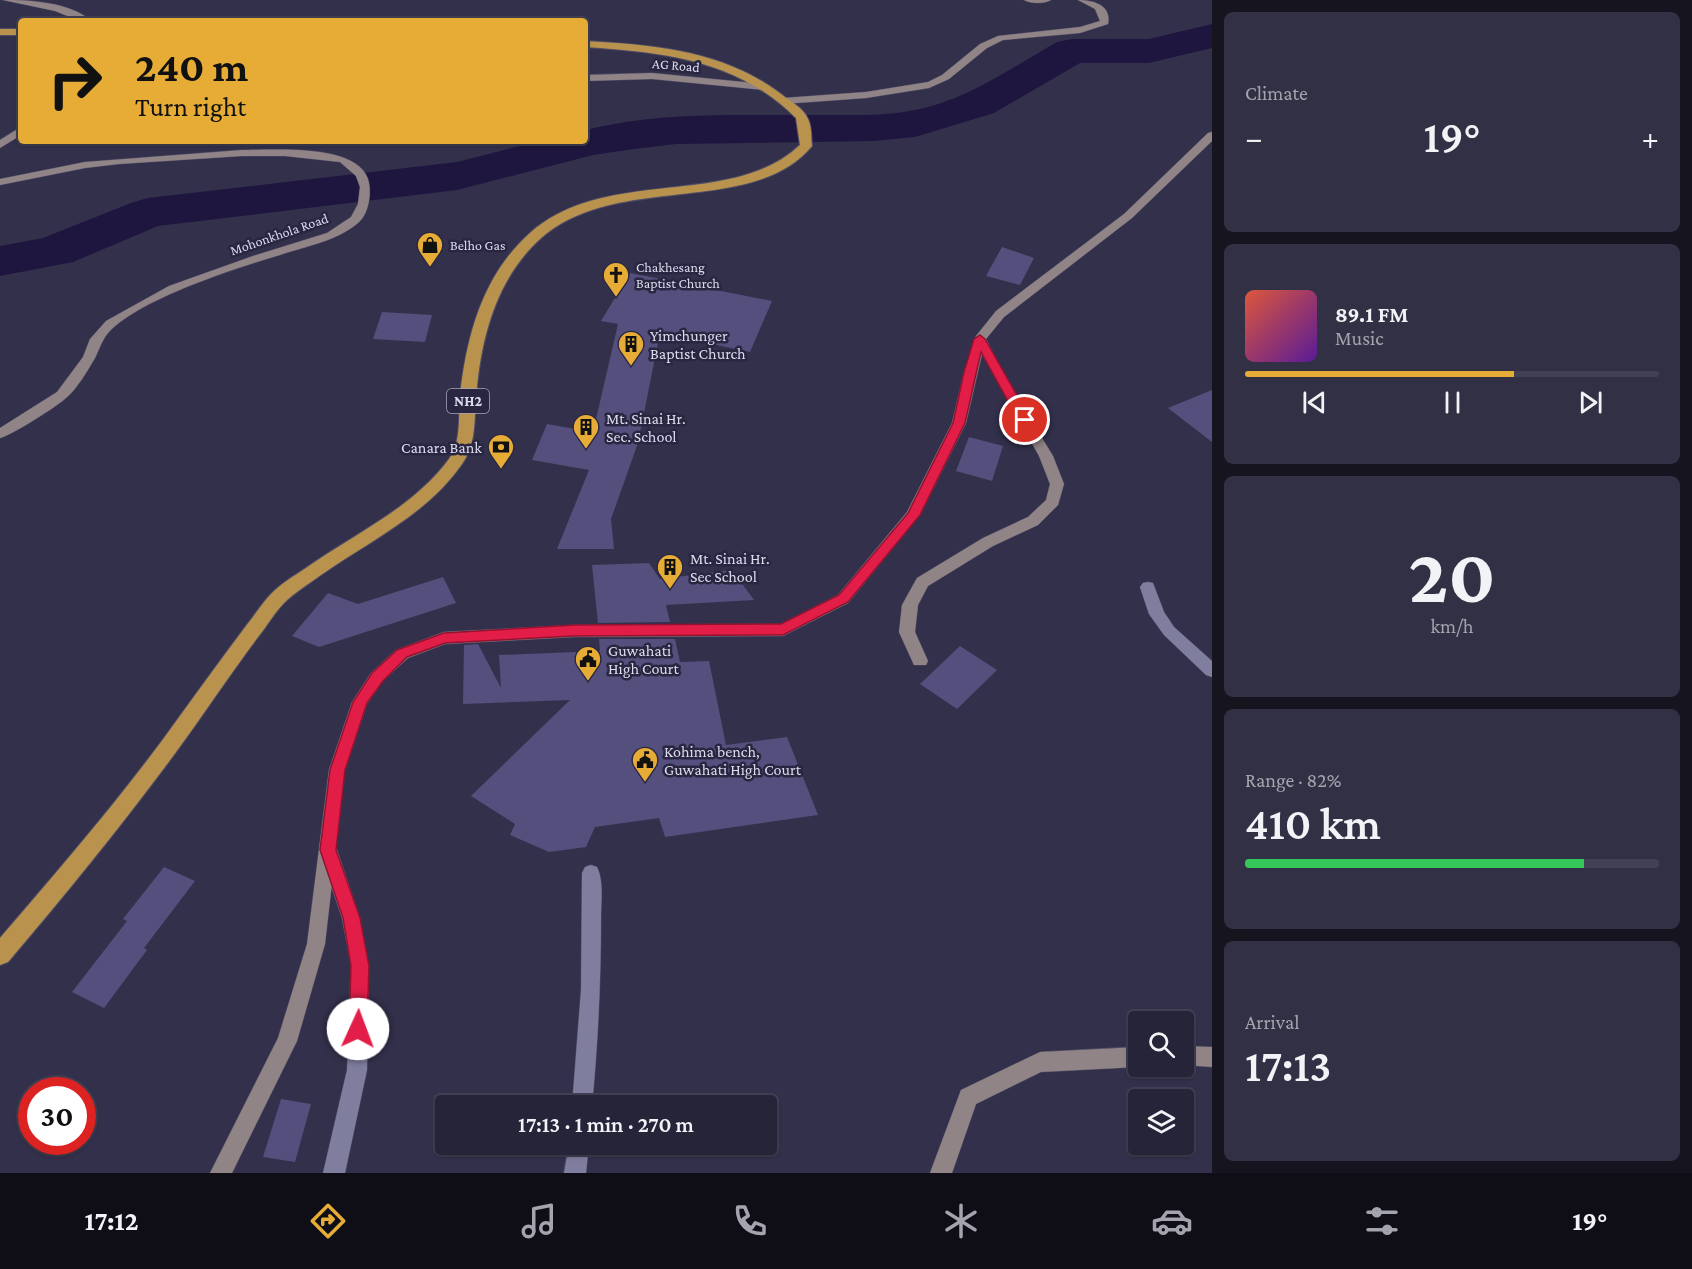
<!DOCTYPE html>
<html lang="en">
<head>
<meta charset="utf-8">
<style>
  body { margin:0; font-family:"Crimson Pro",serif; background:#323044; color:#f1f3f6; height:100vh; display:flex; flex-direction:column; font-size:22px; white-space:nowrap }
  * { box-sizing:border-box; margin:0 }
  p { font-size:20px; color:#a4a4ae }
  .icon { flex:none; width:33px; height:33px; fill:none; stroke:currentColor; stroke-width:2; stroke-linecap:round; stroke-linejoin:round }
  .map { position:relative; flex:1; overflow:hidden }
  .panel { display:flex; flex-direction:column; gap:12px; padding:12px; background:#15141f; width:480px }
  .panel>* { flex:none }
  .top-card { position:absolute; left:18px; top:18px; width:570px; height:126px; border-radius:6px; box-shadow:0 2px 4px #0004,0 0 0 2px #424153; background:#e6ac36; color:#111; overflow:hidden }
  .tools { position:absolute; left:1128px; top:1011px; display:grid; gap:12px }
  .tools a { display:grid; place-items:center; width:66px; height:66px; border-radius:6px; background:#262439; box-shadow:0 2px 4px #0004,0 0 0 2px #424153; font-size:30px }
  .speed { position:absolute; left:18px; top:1077px; display:flex; gap:12px; font-size:30px; font-weight:700; text-align:center }
  .speed>* { display:grid; place-content:center; width:78px; height:78px; border-radius:50%; background:#262439; box-shadow:0 2px 4px #0004,0 0 0 2px #424153; line-height:1 }
  .speed .limit { border:9px solid #d22; background:#fff; color:#111 }
  .pin { position:absolute; display:grid; place-items:center; width:51px; height:51px; color:#fff; margin:-26px; border:3px solid #fff; border-radius:50%; box-shadow:0 2px 6px #0007 }
  .me { position:absolute; width:66px; margin:-33px; rotate:2deg; stroke-linejoin:round; filter:drop-shadow(0 0 4px #0008) }
  .turn { display:flex; align-items:center; gap:21px; height:126px; padding:0 18px; font-size:27px }
  .turn .icon { width:78px; height:78px; stroke-width:2.5 }
  .turn b { display:block; font-size:42px; line-height:51px }
  .big { font-size:45px; font-weight:600; line-height:1.1 }
  .panel .widget { flex:1; display:flex; flex-direction:column; justify-content:center; gap:9px; min-width:0; padding:0 21px; border-radius:9px; background:#323044 }
  .panel .dial { align-items:center; gap:0 }
  .dial b { font-size:78px; line-height:1 }
  .song { display:flex; align-items:center; gap:18px }
  .cover { width:72px; height:72px; border-radius:9px; background:linear-gradient(135deg,hsl(10 70% 55%),hsl(270 70% 35%)) }
  .played { height:6px; border-radius:3px; background:linear-gradient(90deg,#e6ac36 65%,#424153 65%) }
  .keys { display:flex; justify-content:space-around; direction:ltr }
  .heat { display:flex; justify-content:space-between; align-items:center; font-size:33px; direction:ltr }
  .charge { height:9px; border-radius:4px; background:linear-gradient(90deg,#34c759 82%,#424153 0) }
  .trip { position:absolute; left:435px; top:1095px; width:342px; height:60px; border-radius:6px; background:#262439; box-shadow:0 2px 4px #0004,0 0 0 2px #424153; font-weight:600; line-height:60px; text-align:center }
  .tab-bar { display:flex; height:96px; justify-content:space-around; align-items:center; background:#0f0e17; color:#a4a4ae }
  .tab-bar .icon { width:42px; height:42px }
  .tab-bar .current { color:#e6ac36 }
  .tab-bar b { font-size:27px; color:#f1f3f6 }
  main { display:flex; flex:1; min-height:0 }
  .map>svg:first-child { display:block }
  .lines { fill:none; stroke-linecap:round; stroke-linejoin:round }
  .river { fill:#1e163e; fill-rule:evenodd }
  .building { fill:#544f7c }
  .street-casing { stroke:#514e66; stroke-width:1 }
  .secondary-casing { stroke:#514e66; stroke-width:1 }
  .highway-casing { stroke:#514e66; stroke-width:2 }
  .street { fill:#807e9f; fill-rule:evenodd }
  .secondary { fill:#918487; fill-rule:evenodd }
  .highway { fill:#b9934e; fill-rule:evenodd }
  .route { fill:#e11d48; stroke:#92132f; stroke-width:1.5 }
  .labels { text-anchor:middle; dominant-baseline:central; stroke-width:5; stroke-linejoin:round; paint-order:stroke }
  .far-street-label { font-size:14px; fill:#dddcee; stroke:#292641 }
  .far-poi-label { font-size:14px; fill:#dddcee; stroke:#292641; text-anchor:start }
  .shield { fill:#292641; stroke:#a7a5ba; stroke-width:1.5 }
  .shield-label { font-size:15px; font-weight:bold; fill:#dddcee }
  .poi-label { font-size:16px; fill:#dddcee; stroke:#292641; text-anchor:start }
</style>
</head>
<body>
<main>
<div class="map">
<svg width="1212" height="1173" viewBox="0 0 1212 1173">
  <rect width="100%" height="100%" fill="#33304c"/>
  <g class="lines">
    <path class="river" d="M 1212,24 L 1212,48 L 1149,63 L 1080,63 L 994,113 L 915,137 L 874,141 L 676,144 L 634,149 L 593,155 L 457,190 L 158,226 L 73,262 L 0,276 L 0,246 L 43,238 L 131,203 L 148,198 L 457,162 L 540,141 L 585,141 L 585,130 C 663,110 747,116 827,115 C 854,115 882,116 909,111 C 963,103 1011,68 1057,42 L 1072,39 L 1149,39 Z"/>
  </g>
  <path class="building" d="M 1002,247 L 1034,258 L 1020,285 L 986,276 Z
    M 630,273 L 772,301 L 750,352 L 660,333 L 638,443 L 611,519 L 614,549 L 557,549 L 589,470 L 532,460 L 547,424 L 593,432 L 618,324 L 601,321 Z
    M 382,312 L 432,315 L 425,342 L 373,339 Z
    M 1212,390 L 1212,442 L 1168,408 Z
    M 969,437 L 1003,446 L 992,481 L 956,471 Z
    M 649,563 L 660,579 L 732,570 L 754,600 L 666,605 L 670,622 L 598,623 L 592,565 Z
    M 443,577 L 456,603 L 319,647 L 292,636 L 328,593 L 358,604 Z
    M 599,639 L 675,639 L 680,662 L 709,661 L 726,745 L 787,737 L 818,815 L 665,837 L 659,818 L 595,827 L 586,847 L 549,852 L 510,835 L 515,824 L 471,796 L 570,700 L 463,704 L 464,645 L 478,644 L 501,688 L 499,655 L 600,651 Z
    M 960,646 L 997,670 L 957,709 L 920,684 Z
    M 164,867 L 195,881 L 144,948 L 147,950 L 104,1008 L 72,992 L 127,921 L 123,919 Z
    M 281,1099 L 311,1104 L 295,1162 L 263,1157 Z"/>
  <g class="lines">
    <g class="street-casing">
      <path id="street" d="M 1148,582 L 1153,583 L 1164,612 L 1174,627 L 1212,661 L 1212,677 L 1206,675 L 1164,635 L 1149,614 L 1140,587 L 1143,583 Z
        M 328,842 L 334,845 L 337,850 L 360,918 L 369,966 L 367,1070 L 345,1173 L 323,1173 L 347,1070 L 351,966 L 342,918 L 319,850 L 322,845 Z
        M 591,865 L 597,867 C 604,881 601,902 601,917 C 601,980 598,1043 592,1106 L 572,1106 L 581,990 L 582,873 L 585,867 Z
        M 569,1144 L 589,1144 L 586,1173 L 564,1173 Z"/>
    </g>
    <g class="secondary-casing">
      <path id="secondary" d="M 3,0 C 31,0 69,2 92,21 L 80,21 L 55,11 Z
        M 1024,0 L 1051,0 C 1045,4 1030,4 1024,0 Z
        M 1078,0 C 1093,0 1112,5 1108,24 L 1080,33 L 1003,40 L 987,48 L 949,79 L 929,88 L 866,98 L 783,104 L 778,101 L 783,98 L 866,92 L 928,82 L 942,75 L 980,44 L 998,36 L 1080,27 L 1100,21 L 1095,9 Z
        M 652,73 L 765,84 L 770,87 L 765,90 L 652,79 L 585,81 L 585,75 Z
        M 21,127 L 21,135 L 0,148 L 0,140 Z
        M 1212,132 L 1212,141 L 1132,218 L 1004,317 L 986,339 L 1009,384 L 1053,456 L 1064,484 L 1058,505 L 1038,525 L 993,546 L 928,586 L 918,605 L 915,632 L 928,661 L 926,665 L 914,665 L 899,632 L 902,605 L 917,578 L 983,538 L 1028,517 L 1046,500 L 1050,484 L 1039,456 L 982,354 L 966,423 L 920,515 L 848,603 L 783,636 L 574,637 L 445,644 L 408,658 L 383,681 L 367,704 L 345,770 L 325,944 L 297,1041 L 232,1173 L 210,1173 L 278,1038 L 307,944 L 329,770 L 352,702 L 371,673 L 396,650 L 444,632 L 574,625 L 781,624 L 838,595 L 907,512 L 952,423 L 964,372 L 976,336 L 996,311 L 1124,214 L 1208,133 Z
        M 242,150 C 273,150 356,143 368,179 C 372,192 369,213 359,222 C 338,241 306,246 280,255 C 233,269 150,296 114,327 C 103,336 101,346 95,358 C 88,370 77,389 66,398 C 56,407 12,435 0,438 L 0,428 L 57,392 L 83,357 L 90,339 L 106,321 L 169,286 L 253,256 L 327,233 L 351,217 L 358,204 L 360,187 L 356,176 L 340,162 L 285,156 L 242,156 L 119,164 L 85,168 L 0,185 L 0,179 L 85,162 Z
        M 1184,1046 L 1212,1047 L 1212,1067 L 1184,1065 Z
        M 1138,1047 L 1138,1067 L 1041,1072 L 976,1104 L 952,1173 L 930,1173 L 961,1090 L 1040,1052 Z"/>
    </g>
    <g class="highway-casing">
      <path id="highway" d="M 0,29 L 21,29 L 21,35 L 0,35 Z
        M 585,41 C 657,45 727,51 785,97 C 793,103 804,109 808,119 C 812,127 811,137 812,146 C 752,218 616,171 540,239 C 495,280 480,341 476,399 C 474,423 476,444 462,464 C 427,515 367,542 318,577 C 307,585 294,593 284,603 C 274,613 267,626 258,637 C 230,674 204,714 176,752 C 123,824 66,894 8,962 L 0,965 L 0,938 C 56,873 113,807 164,738 C 191,701 218,663 246,626 C 255,615 262,603 272,593 C 282,583 294,576 306,568 C 354,534 413,508 449,459 C 462,441 458,416 460,395 C 467,334 483,275 530,233 C 607,165 731,210 800,145 L 796,118 C 738,60 663,52 585,47 Z"/>
    </g>
    <use href="#street" class="street"/>
    <use href="#secondary" class="secondary"/>
    <use href="#highway" class="highway"/>
  </g>
  <path class="route" d="M 980,335 L 985,339 L 1031,420 L 1029,423 L 1020,423 L 981,352 L 965,423 L 920,515 L 848,602 L 783,635 L 574,636 L 445,643 L 407,657 L 383,681 L 367,703 L 345,770 L 336,850 L 360,918 L 369,966 L 367,1029 L 365,1035 L 358,1037 L 352,1035 L 349,1029 L 351,966 L 343,918 L 320,850 L 330,770 L 353,702 L 372,673 L 397,650 L 444,633 L 574,625 L 781,624 L 839,595 L 908,513 L 953,423 L 964,372 L 974,339 Z"/>
  <defs>
    <g id="shop-pin" transform="scale(1.35)"><path d="M0 17L-7.5 6A9.5 9.5 0 1 1 7.5 6Z" fill="#e6ac36" stroke="#292641"/><path d="M-5-2.5h2.3a2.7 3.5 0 0 1 5.4 0H5L5.5 6h-11ZM-1.5-2.5h3a1.5 2.3 0 0 0-3 0Z" fill="#111"/></g>
    <g id="church-pin" transform="scale(1.35)"><path d="M0 17L-7.5 6A9.5 9.5 0 1 1 7.5 6Z" fill="#e6ac36" stroke="#292641"/><path d="M-1.2-6h2.4v3.5h3.3v2.4h-3.3V6h-2.4V-.1h-3.3v-2.4h3.3Z" fill="#111"/></g>
    <g id="building-pin" transform="scale(1.35)"><path d="M0 17L-7.5 6A9.5 9.5 0 1 1 7.5 6Z" fill="#e6ac36" stroke="#292641"/><path d="M-4-6H4V6H1V3H-1V6H-4ZM-2.5-4.3h1.7v1.8h-1.7ZM.8-4.3h1.7v1.8H.8ZM-2.5-1h1.7V.8h-1.7ZM.8-1h1.7V.8H.8Z" fill="#111"/></g>
    <g id="bank-pin" transform="scale(1.35)"><path d="M0 17L-7.5 6A9.5 9.5 0 1 1 7.5 6Z" fill="#e6ac36" stroke="#292641"/><path d="M-6-4H6V4H-6ZM0-2.3a2.3 2.3 0 1 0 0 4.6a2.3 2.3 0 1 0 0-4.6Z" fill="#111"/></g>
    <g id="civic-pin" transform="scale(1.35)"><path d="M0 17L-7.5 6A9.5 9.5 0 1 1 7.5 6Z" fill="#e6ac36" stroke="#292641"/><path d="M-.6-6.5H3V-4.5H.6V-3L4-1V1h2V6H-6V1h2V-1L-.6-3ZM-1.2 2.5V6h2.4V2.5Z" fill="#111"/></g>
  </defs>
  <g fill-rule="evenodd">
    <use href="#shop-pin" x="430" y="245"/>
    <use href="#church-pin" x="616" y="275"/>
    <use href="#building-pin" x="631" y="344"/>
    <use href="#building-pin" x="586" y="427"/>
    <use href="#bank-pin" x="501" y="447"/>
    <use href="#building-pin" x="670" y="567"/>
    <use href="#civic-pin" x="588" y="659"/>
    <use href="#civic-pin" x="645" y="760"/>
  </g>
  <g class="labels">
    <g class="far-street-label">
      <text transform="translate(676 65) rotate(5)">AG Road</text>
      <text transform="translate(279 234) rotate(-19)">Mohonkhola Road</text>
    </g>
    <g class="far-poi-label">
      <text x="450" y="245">Belho Gas</text>
      <text x="636" y="267">Chakhesang<tspan x="636" dy="16">Baptist Church</tspan></text>
    </g>
    <rect class="shield" x="447" y="389" width="42" height="24" rx="4.5"/>
    <g class="shield-label">
      <text x="468" y="401">NH2</text>
    </g>
    <g class="poi-label">
      <text x="650" y="335">Yimchunger<tspan x="650" dy="18">Baptist Church</tspan></text>
      <text x="606" y="418">Mt. Sinai Hr.<tspan x="606" dy="18">Sec. School</tspan></text>
      <text x="482" y="447" text-anchor="end">Canara Bank</text>
      <text x="690" y="558">Mt. Sinai Hr.<tspan x="690" dy="18">Sec School</tspan></text>
      <text x="608" y="650">Guwahati<tspan x="608" dy="18">High Court</tspan></text>
      <text x="664" y="751">Kohima bench,<tspan x="664" dy="18">Guwahati High Court</tspan></text>
    </g>
  </g>
</svg>
<div class="tools">
<a><svg class="icon" aria-label="search" viewBox="0 0 24 24"><circle cx="10" cy="10" r="6"/><path d="M15 15l6 6"/></svg></a>
<a><svg class="icon" aria-label="layers" viewBox="0 0 24 24"><path d="M12 4l9 5-9 5-9-5zM3 14l9 5 9-5"/></svg></a>
</div>
<div class="speed"><div class="limit">30</div></div>
<div class="pin" style="left:1025px;top:420px;background:#d93025"><svg class="icon" aria-label="arrive" viewBox="0 0 24 24"><path d="M6 21V4h12l-3 4 3 4H6"/></svg></div>
<svg class="me" style="left:358px;top:1029px" viewBox="-20 -20 40 40"><circle r="19" fill="#fff"/><path d="M0-13L10 11 0 6-10 11z" fill="#e11d48"/></svg>
<div class="trip">17:13 · 1 min · 270 m</div>
<div class="top-card">
<div class="turn"><svg class="icon" aria-label="right" viewBox="0 0 24 24"><path d="M7 20v-9h11M14 6l5 5-5 5"/></svg><div><b>240 m</b>Turn right</div></div>
</div>
</div>
<section class="panel">
<div class="widget"><p>Climate</p>
<div class="heat"><a>−</a><b class="big">19°</b><a>+</a></div>
</div>
<div class="widget">
<div class="song"><i class="cover"></i><div><b>89.1 FM</b><p>Music</p></div></div>
<div class="played"></div>
<div class="keys"><svg class="icon" aria-label="previous" viewBox="0 0 24 24"><path d="M18 5L8 12l10 7zM5 5v14"/></svg><svg class="icon" aria-label="pause" viewBox="0 0 24 24"><path d="M8 5v14M16 5v14"/></svg><svg class="icon" aria-label="next" viewBox="0 0 24 24"><path d="M6 5l10 7-10 7zM19 5v14"/></svg></div>
</div>
<div class="widget dial"><b>20</b><p>km/h</p></div>
<div class="widget"><p>Range · 82%</p><b class="big">410 km</b><div class="charge"></div></div>
<div class="widget"><p>Arrival</p><b class="big">17:13</b></div>
</section>
</main>
<nav class="tab-bar">
<b>17:12</b>
<svg class="icon current" aria-label="directions" viewBox="0 0 24 24"><path d="M12 3l9 9-9 9-9-9zM9 14v-3h6M13 9l2 2-2 2"/></svg>
<svg class="icon" aria-label="music" viewBox="0 0 24 24"><path d="M9 18V5l10-2v13"/><circle cx="6" cy="18" r="3"/><circle cx="16" cy="16" r="3"/></svg>
<svg class="icon" aria-label="phone" viewBox="0 0 24 24"><path d="M5 4h4l2 5-3 2q2 4 5 5l2-3 5 2v4C11 20 4 13 5 4z"/></svg>
<svg class="icon" aria-label="climate" viewBox="0 0 24 24"><path d="M12 3v18M4 7l16 10M4 17L20 7"/></svg>
<svg class="icon" aria-label="car" viewBox="0 0 24 24"><path d="M5 17H2v-5l4-1 3-4h7l3 4 3 1v5h-3M9 17h6M6 11h13"/><circle cx="7" cy="17" r="2"/><circle cx="17" cy="17" r="2"/></svg>
<svg class="icon" aria-label="filters" viewBox="0 0 24 24"><path d="M4 7h16M4 17h16"/><circle cx="9" cy="7" r="2"/><circle cx="15" cy="17" r="2"/></svg>
<b>19°</b>
</nav>
</body>
</html>
